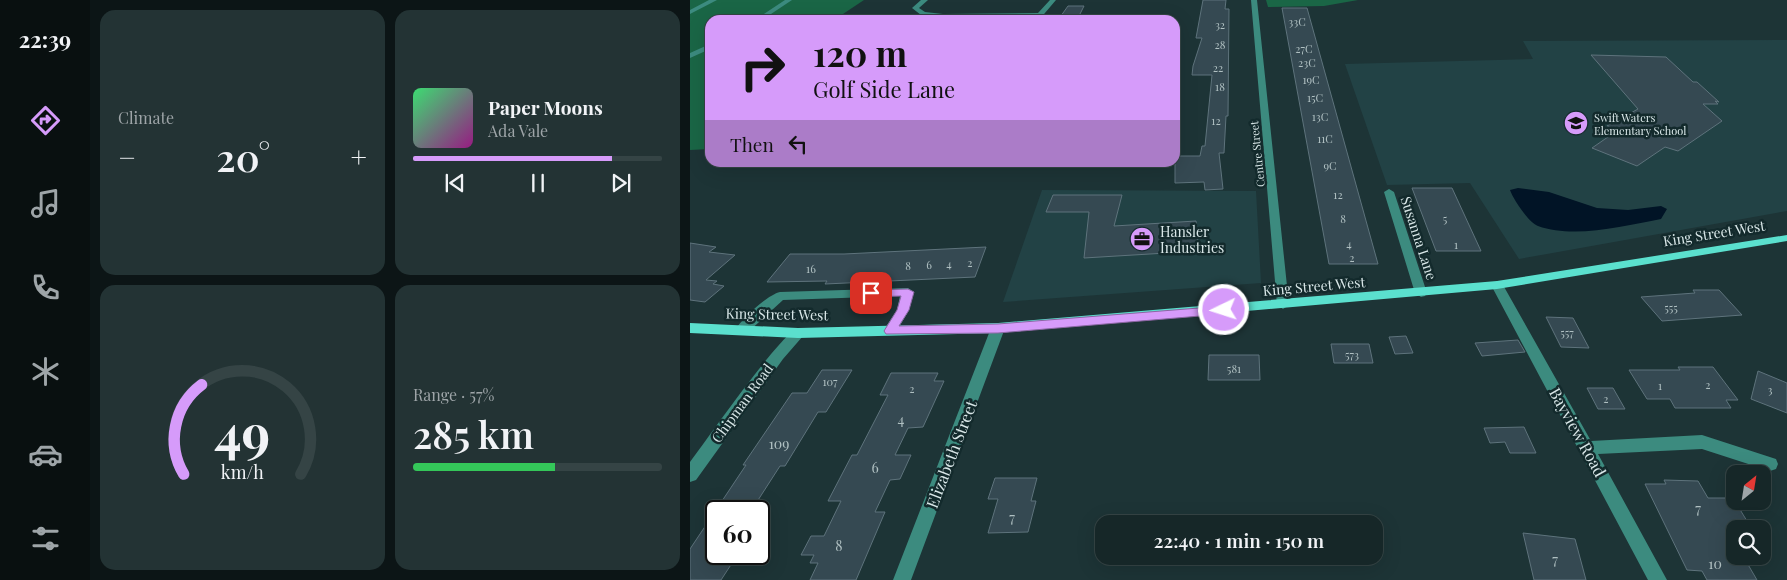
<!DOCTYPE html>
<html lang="en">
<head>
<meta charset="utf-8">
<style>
  body { margin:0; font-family:"Playfair Display",serif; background:#233334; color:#f1f3f6; height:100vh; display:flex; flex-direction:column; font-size:19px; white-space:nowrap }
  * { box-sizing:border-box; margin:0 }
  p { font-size:16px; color:#9ea5a8 }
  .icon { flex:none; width:28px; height:28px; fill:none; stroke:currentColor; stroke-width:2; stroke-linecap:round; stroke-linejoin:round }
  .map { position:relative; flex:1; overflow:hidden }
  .sheet { display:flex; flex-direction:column; gap:10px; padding:10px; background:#0c1516; width:600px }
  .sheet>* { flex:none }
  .banner { position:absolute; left:15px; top:15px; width:475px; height:152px; border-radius:15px; box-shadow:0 5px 20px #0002,0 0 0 1px #354445; background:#d69bfa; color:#111; overflow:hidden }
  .needle { width:32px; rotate:30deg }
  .controls { position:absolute; left:1036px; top:465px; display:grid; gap:10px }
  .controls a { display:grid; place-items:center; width:45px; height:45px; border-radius:10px; background:#162728; box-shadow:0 5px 20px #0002,0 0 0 1px #354445; font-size:25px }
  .speed { position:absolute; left:15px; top:500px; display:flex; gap:10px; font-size:25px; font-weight:700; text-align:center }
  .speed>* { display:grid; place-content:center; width:65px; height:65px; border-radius:50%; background:#162728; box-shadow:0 5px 20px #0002,0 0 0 1px #354445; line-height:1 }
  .speed .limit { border:2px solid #111; border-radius:8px; background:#fff; color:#111 }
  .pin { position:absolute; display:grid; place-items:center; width:42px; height:42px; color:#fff; margin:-21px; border-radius:10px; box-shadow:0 2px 8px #0006 }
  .me { position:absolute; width:55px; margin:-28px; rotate:266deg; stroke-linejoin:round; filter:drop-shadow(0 0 4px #0008) }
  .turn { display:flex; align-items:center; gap:18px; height:105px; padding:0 25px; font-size:22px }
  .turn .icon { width:65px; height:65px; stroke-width:2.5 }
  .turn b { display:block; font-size:35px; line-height:42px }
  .then { display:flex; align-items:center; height:48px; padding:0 25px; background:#0003; gap:10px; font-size:19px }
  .big { font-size:38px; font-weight:600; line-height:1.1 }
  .sheet .widget { flex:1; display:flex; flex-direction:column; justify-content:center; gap:8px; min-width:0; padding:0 18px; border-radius:15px; background:#233334 }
  .sheet .dial { align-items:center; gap:0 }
  .dial svg { height:130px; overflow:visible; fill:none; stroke:#354445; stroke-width:7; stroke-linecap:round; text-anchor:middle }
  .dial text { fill:#f1f3f6; stroke:none }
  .song { display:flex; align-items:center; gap:15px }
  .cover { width:60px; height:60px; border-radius:8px; background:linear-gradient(135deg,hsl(140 70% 55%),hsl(310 70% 35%)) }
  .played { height:5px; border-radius:2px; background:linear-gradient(90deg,#d69bfa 80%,#354445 80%) }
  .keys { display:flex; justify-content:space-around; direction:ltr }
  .heat { display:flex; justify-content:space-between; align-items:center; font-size:28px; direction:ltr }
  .charge { height:8px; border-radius:4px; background:linear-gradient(90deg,#34c759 57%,#354445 0) }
  .sheet .tiles { flex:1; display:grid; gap:10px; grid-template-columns:repeat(2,1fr) }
  .trip { position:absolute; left:405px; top:515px; width:288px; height:50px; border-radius:15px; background:#162728; box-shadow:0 5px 20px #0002,0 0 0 1px #354445; font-weight:600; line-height:50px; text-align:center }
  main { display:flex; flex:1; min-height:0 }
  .menu { display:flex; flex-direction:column; width:90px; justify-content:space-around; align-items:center; background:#091010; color:#9ea5a8 }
  .menu .icon { width:35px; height:35px }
  .menu .active { color:#d69bfa }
  .menu b { font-size:22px; color:#f1f3f6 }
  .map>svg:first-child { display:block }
  .built { fill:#224245 }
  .green { fill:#1a6646 }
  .water { fill:#011426 }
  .building { fill:#354952; stroke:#5e737c }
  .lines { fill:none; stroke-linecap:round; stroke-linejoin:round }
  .minor { fill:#3c8b7f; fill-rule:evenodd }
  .major { fill:#5be0ce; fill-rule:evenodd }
  .route { fill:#d69bfa; stroke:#8b65a2 }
  .labels { text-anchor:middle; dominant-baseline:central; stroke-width:5; stroke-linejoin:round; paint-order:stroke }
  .number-label { font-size:11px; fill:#b0c0c2 }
  .far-poi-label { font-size:11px; fill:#d9e7e8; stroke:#132a2c; text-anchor:start }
  .far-street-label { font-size:11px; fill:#d9e7e8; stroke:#132a2c }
  .poi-label { font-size:14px; fill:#d9e7e8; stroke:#132a2c; text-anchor:start }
  .street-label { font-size:14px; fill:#d9e7e8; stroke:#132a2c }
  .near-number-label { font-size:14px; fill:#b0c0c2 }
  .near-street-label { font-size:16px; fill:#d9e7e8; stroke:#132a2c }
</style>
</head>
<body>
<main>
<nav class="menu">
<b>22:39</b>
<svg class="icon active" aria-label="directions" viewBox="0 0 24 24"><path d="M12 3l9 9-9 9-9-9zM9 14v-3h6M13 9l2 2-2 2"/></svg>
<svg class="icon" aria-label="music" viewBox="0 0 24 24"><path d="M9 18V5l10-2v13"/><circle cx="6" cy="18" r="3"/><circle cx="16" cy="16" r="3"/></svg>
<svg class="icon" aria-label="phone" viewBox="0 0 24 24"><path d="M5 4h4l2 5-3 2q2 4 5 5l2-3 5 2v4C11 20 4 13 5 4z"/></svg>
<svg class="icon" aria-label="climate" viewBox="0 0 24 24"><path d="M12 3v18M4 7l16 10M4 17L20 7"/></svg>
<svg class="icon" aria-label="car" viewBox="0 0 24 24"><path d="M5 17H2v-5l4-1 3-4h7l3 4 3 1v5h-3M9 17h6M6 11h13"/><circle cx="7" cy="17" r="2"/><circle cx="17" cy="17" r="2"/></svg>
<svg class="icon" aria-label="filters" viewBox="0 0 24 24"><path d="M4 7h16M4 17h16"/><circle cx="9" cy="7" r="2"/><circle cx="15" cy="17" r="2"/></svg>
</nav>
<section class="sheet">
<div class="tiles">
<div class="widget"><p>Climate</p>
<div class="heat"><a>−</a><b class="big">20°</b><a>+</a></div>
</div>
<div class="widget">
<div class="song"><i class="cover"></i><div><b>Paper Moons</b><p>Ada Vale</p></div></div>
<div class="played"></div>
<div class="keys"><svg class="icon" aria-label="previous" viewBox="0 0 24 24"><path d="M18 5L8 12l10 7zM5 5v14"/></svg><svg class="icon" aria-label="pause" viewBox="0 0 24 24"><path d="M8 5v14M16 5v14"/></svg><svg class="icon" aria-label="next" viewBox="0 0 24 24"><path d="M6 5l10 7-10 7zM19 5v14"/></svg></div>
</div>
<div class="widget dial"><svg viewBox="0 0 100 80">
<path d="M14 69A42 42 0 1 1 86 69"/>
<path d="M14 69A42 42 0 0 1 25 14" stroke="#d69bfa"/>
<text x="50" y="56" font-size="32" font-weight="700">49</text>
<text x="50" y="72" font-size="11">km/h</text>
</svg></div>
<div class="widget"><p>Range · 57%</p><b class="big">285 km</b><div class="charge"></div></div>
</div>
</section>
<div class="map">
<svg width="1097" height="580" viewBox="0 0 1097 580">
  <rect width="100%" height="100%" fill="#1d3436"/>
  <path class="built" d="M 1097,40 L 1097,211 L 829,259 L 780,183 L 697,185 L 655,64 L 843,59 L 833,41 Z
    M 352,190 L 566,191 L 571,283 L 313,302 Z"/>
  <path class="green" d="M 0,0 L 174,0 L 144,20 L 20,20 L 20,149 L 0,150 Z
    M 576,0 L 668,0 L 634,6 L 578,7 Z"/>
  <path class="water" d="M 828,188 L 859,192 L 907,208 L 938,210 L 971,206 L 977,209 L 971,219 C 934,226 884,239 848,226 C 839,223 823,199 820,190 Z"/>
  <path class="building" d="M 513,0 L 536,0 L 535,9 L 539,9 L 538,116 L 536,116 L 534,153 L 529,153 L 533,189 L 515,190 L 514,182 L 485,183 L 485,156 L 510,156 L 512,146 L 515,146 L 522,75 L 502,75 L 503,66 L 512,38 L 506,38 Z
    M 378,6 L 394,6 L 387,20 L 368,20 Z
    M 592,8 L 617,8 L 688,264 L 639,264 Z
    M 901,55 L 976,57 L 1003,82 L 1007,82 L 1029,102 L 1025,101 L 1028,104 L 1013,104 L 1032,121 L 988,151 L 975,147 L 947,166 L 902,148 L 928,130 L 917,126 L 948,109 Z
    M 722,188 L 762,188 L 791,251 L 746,251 Z
    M 363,195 L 432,195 L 424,226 L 506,221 L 509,251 L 394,258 L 399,212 L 356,212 Z
    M 0,243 L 26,247 L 19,252 L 45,255 L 16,280 L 27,281 L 23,284 L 34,286 L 15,302 L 0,300 Z
    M 296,247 L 285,277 L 135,284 L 137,281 L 77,282 L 100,254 L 154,254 Z
    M 1003,290 L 1029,290 L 1052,315 L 972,321 L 951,297 L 1005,293 Z
    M 856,317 L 883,318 L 899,348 L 871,347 Z
    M 716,336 L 723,353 L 705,354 L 699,337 Z
    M 828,340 L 835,352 L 792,356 L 785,343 Z
    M 641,344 L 679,344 L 683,363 L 644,363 Z
    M 519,355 L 569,355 L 570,380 L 518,380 Z
    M 988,367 L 1023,367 L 1048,400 L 1036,400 L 1041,408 L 985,408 L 980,399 L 957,399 L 939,370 L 990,370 Z
    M 132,370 L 162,370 L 136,412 L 128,412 L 95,466 L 90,466 L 61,511 L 26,511 L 26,554 L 48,554 L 31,580 L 0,580 L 0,549 L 56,465 L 53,465 L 102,393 L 117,393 Z
    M 1068,371 L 1097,383 L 1097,413 L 1061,399 Z
    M 201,373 L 248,373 L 244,381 L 254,381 L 233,427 L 218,428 L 205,455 L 221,455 L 210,479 L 200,480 L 185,512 L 195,512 L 166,580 L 120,580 L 128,563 L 120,563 L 124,555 L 111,555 L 121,536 L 134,536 L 151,501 L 138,501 L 162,455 L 167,455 L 198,395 L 190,395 Z
    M 897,388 L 923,388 L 935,409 L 908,409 Z
    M 834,427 L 846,453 L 820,453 L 815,442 L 800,443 L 794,428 Z
    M 305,478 L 347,478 L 341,501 L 346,501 L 338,532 L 298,533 L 308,499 L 298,499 Z
    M 974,480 L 1008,481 L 1018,498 L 1043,498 L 1060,526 L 1045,526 L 1045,556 L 1053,556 L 1067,580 L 1017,580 L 1012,571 L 997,570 L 955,484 L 976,484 Z
    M 833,533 L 885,539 L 896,580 L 844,580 Z"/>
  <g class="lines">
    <path class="minor" d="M 19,0 L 27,0 L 0,14 L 0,10 Z
      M 95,0 L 102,0 L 72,20 L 65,20 Z
      M 231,0 L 238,0 L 229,8 L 235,12 L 253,14 L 348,13 L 360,0 L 366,0 L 349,20 L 343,20 L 345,17 L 253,18 L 231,15 L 222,8 Z
      M 561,0 L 567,0 L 599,305 L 593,309 L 587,305 Z
      M 20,44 L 20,49 L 0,58 L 0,53 Z
      M 699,189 L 704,192 L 737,293 L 735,296 L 731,297 L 725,293 L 694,192 Z
      M 807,281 L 813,285 L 901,441 L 1012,435 L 1086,459 L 1088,464 L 1086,469 L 1080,471 L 1012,449 L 908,454 L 977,580 L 958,580 L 801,285 Z
      M 218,288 L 224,292 L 219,310 L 205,334 L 195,334 L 193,331 L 207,310 L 210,296 L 93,300 L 57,333 L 47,333 L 45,330 C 52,319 77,295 90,292 Z
      M 308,323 L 313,325 L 315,328 L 221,580 L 203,580 L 301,328 L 303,325 Z
      M 108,328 L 113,330 L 115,333 L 113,336 L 93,359 L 6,480 L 0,482 L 0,462 C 16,441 91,333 108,328 Z"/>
    <path class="major" d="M 1097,235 L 1097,241 L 807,289 L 308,333 L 108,338 L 0,333 L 0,323 L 108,328 L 308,323 L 807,281 Z"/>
  </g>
  <path class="route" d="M 218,289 L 224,292 L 219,310 L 209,326 L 308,324 L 534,306 L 540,310 L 534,314 L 308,333 L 196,334 L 194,331 L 207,310 L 211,296 L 181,297 L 176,293 L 181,290 Z"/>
  <defs>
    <g id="school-disc" transform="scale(1.25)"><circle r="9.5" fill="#d69bfa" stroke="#132a2c"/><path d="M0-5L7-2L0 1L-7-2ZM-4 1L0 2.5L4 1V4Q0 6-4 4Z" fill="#111"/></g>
    <g id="office-disc" transform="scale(1.25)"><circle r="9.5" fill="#d69bfa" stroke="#132a2c"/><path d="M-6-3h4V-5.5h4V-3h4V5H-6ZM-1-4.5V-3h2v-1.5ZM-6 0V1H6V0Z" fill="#111"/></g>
  </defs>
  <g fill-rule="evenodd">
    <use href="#school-disc" x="886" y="123"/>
    <use href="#office-disc" x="452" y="239"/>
  </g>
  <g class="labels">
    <g class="number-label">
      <text x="607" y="21">33C</text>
      <text x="530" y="24">32</text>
      <text x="530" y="44">28</text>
      <text x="614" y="48">27C</text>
      <text x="617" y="62">23C</text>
      <text x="528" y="67">22</text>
      <text x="621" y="79">19C</text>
      <text x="530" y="86">18</text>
      <text x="625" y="97">15C</text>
      <text x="630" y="116">13C</text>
      <text x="526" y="120">12</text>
      <text x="635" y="138">11C</text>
      <text x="640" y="165">9C</text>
      <text x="648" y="194">12</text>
      <text x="653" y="218">8</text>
      <text x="755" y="218">5</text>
      <text x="659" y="243">4</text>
      <text x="766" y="244">1</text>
      <text x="662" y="257">2</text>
      <text x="280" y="262">2</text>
      <text x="259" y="263">4</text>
      <text x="239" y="264">6</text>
      <text x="218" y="265">8</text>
      <text x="121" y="268">16</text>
      <text x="981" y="307">555</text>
      <text x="877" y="332">557</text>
      <text x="662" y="354">573</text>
      <text x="544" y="368">581</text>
      <text x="140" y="381">107</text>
      <text x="1018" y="384">2</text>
      <text x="970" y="385">1</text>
      <text x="222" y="388">2</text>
      <text x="1080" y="389">3</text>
      <text x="916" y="398">2</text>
    </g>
    <g class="far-poi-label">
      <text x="904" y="117">Swift Waters<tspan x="904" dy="13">Elementary School</tspan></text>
    </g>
    <g class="far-street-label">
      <text transform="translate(567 154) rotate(-96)">Centre Street</text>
    </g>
    <g class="poi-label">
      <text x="470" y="231">Hansler<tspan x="470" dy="16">Industries</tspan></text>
    </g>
    <g class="street-label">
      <text transform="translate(1024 233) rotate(-9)">King Street West</text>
      <text transform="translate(729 238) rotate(72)">Susanna Lane</text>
      <text transform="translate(624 286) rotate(-5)">King Street West</text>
      <text transform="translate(87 314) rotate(1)">King Street West</text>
      <text transform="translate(52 403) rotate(-54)">Chipman Road</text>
    </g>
    <g class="near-number-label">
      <text x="211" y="419">4</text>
      <text x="89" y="443">109</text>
      <text x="185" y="467">6</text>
      <text x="1008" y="508">7</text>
      <text x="322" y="517">7</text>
      <text x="149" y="545">8</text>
      <text x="865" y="559">7</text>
      <text x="1025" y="563">10</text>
    </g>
    <g class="near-street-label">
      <text transform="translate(888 432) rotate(61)">Bayview Road</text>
      <text transform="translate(261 454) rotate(-69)">Elizabeth Street</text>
    </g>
  </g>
</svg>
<div class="controls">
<a><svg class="needle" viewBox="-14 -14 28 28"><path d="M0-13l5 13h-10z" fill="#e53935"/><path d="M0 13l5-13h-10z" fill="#9ea5a8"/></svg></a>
<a><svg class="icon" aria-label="search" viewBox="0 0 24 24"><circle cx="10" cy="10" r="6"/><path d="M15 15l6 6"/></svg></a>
</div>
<div class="speed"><div class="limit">60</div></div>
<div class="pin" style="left:181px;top:293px;background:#d93025"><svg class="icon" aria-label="arrive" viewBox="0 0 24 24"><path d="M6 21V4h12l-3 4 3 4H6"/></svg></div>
<svg class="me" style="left:534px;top:310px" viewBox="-20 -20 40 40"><circle r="17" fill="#d69bfa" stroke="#fff" stroke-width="3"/><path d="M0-11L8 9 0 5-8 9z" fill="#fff"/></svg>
<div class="trip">22:40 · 1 min · 150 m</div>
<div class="banner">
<div class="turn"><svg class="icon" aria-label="right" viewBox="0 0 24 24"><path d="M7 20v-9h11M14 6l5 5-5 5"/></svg><div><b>120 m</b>Golf Side Lane</div></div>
<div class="then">Then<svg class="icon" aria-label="left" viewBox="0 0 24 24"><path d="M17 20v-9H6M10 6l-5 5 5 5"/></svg></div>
</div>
</div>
</main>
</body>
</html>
